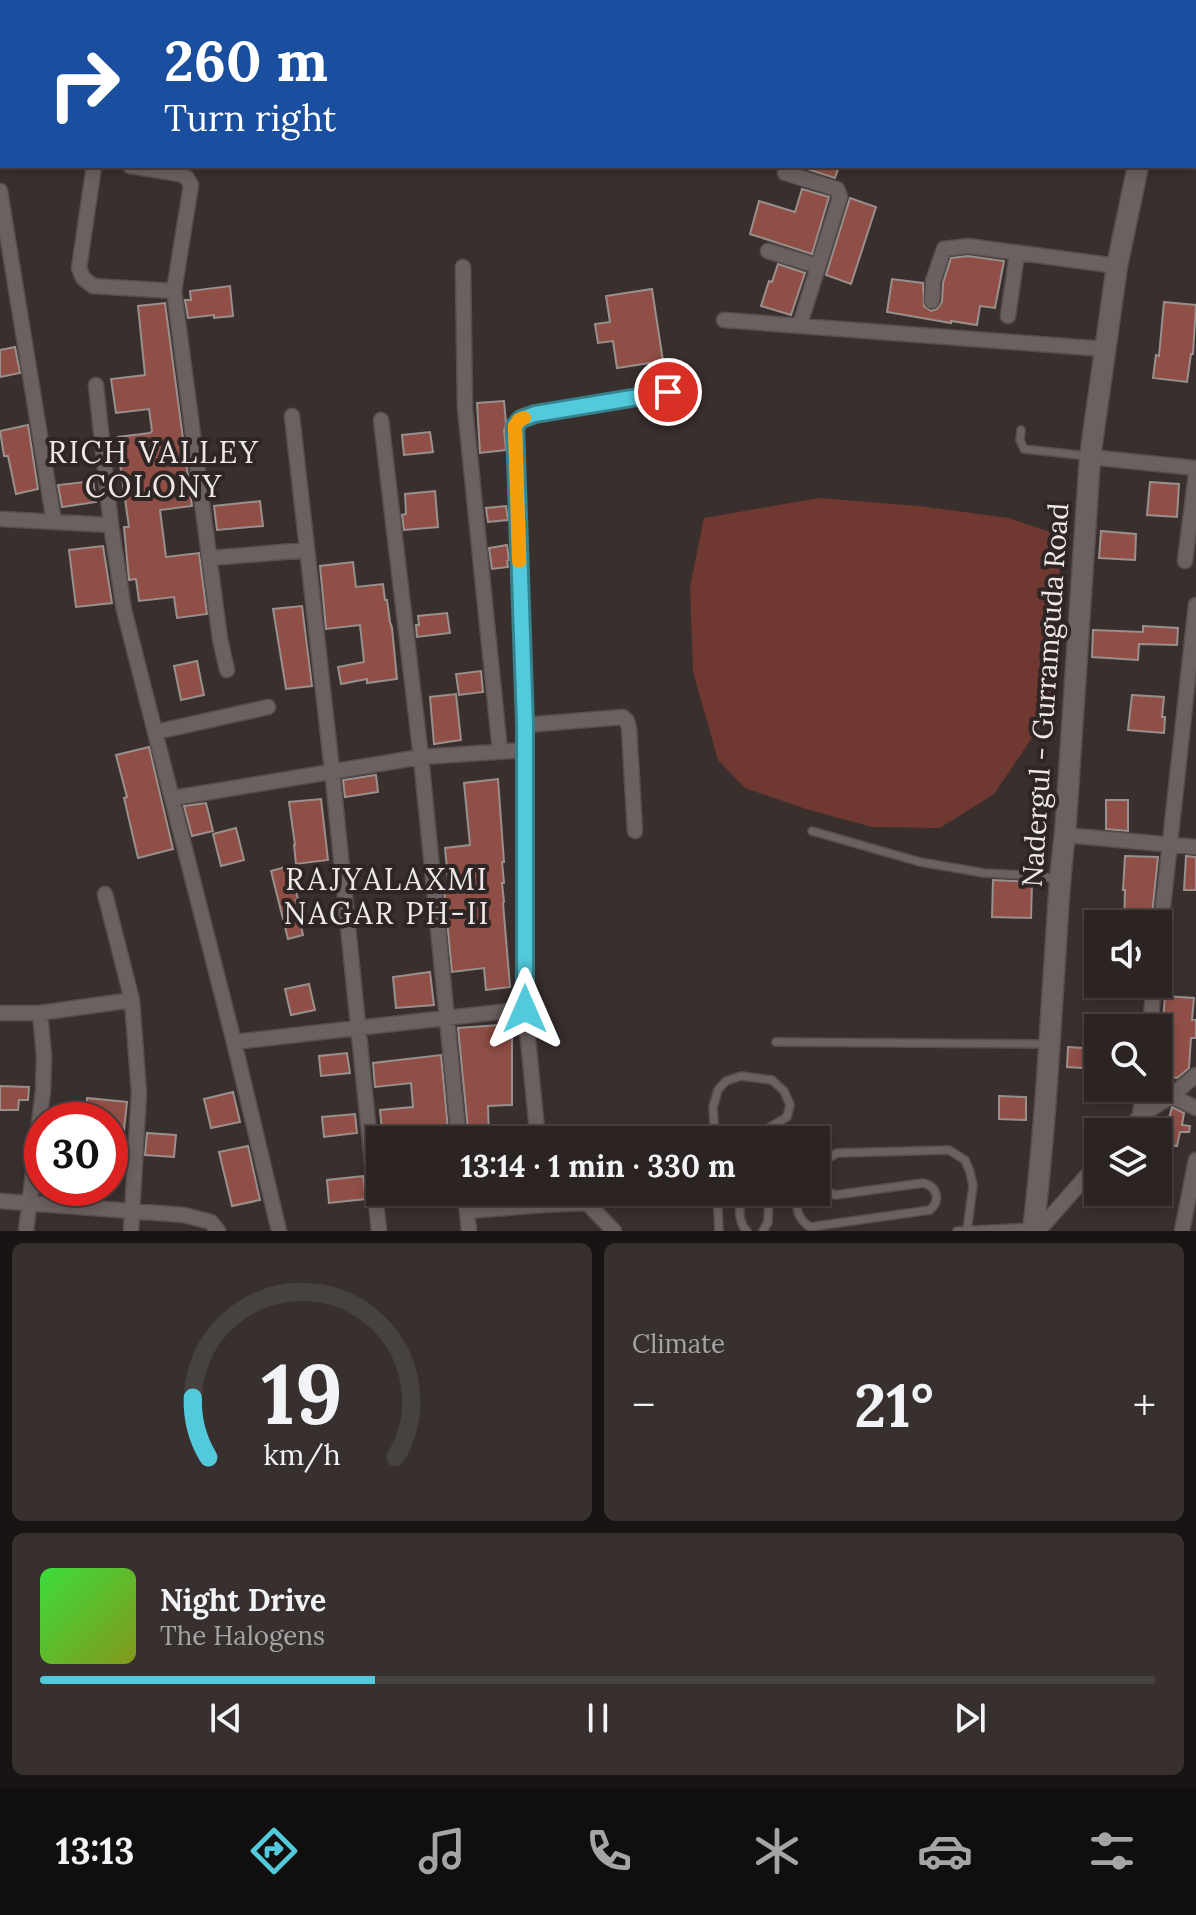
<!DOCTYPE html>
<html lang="en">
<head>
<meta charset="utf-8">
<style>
  body { margin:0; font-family:Lora,serif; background:#37302f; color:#f1f3f6; height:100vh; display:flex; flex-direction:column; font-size:30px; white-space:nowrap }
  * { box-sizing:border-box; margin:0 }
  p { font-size:26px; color:#a6a4a5 }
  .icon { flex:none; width:44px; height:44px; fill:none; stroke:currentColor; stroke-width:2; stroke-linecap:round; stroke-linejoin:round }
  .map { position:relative; height:1231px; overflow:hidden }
  .details { display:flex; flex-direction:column; gap:12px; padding:12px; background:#181413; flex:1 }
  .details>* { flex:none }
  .hud { position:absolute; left:0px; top:0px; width:1196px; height:168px; box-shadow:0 4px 12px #0003,0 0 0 2px #474140; background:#1a4fa0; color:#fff; overflow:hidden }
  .buttons { position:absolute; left:1084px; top:910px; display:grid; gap:16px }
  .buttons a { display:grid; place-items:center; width:88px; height:88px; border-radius:0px; background:#2b2422; box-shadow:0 4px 12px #0003,0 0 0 2px #474140; font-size:40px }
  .speed { position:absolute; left:24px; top:1102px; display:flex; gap:16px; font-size:40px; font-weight:700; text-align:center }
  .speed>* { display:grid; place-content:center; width:104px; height:104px; border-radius:50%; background:#2b2422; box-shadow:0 4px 12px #0003,0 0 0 2px #474140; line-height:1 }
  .speed .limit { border:12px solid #d22; background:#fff; color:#111 }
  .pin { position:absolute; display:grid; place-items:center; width:68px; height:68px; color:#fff; margin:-34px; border:4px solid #fff; border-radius:50%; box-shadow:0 2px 8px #0007 }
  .me { position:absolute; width:88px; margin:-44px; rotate:0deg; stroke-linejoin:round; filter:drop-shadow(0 0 6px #0008) }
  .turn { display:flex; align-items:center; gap:28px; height:168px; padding:0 32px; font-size:36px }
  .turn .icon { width:104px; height:104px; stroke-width:2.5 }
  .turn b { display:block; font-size:56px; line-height:68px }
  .big { font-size:60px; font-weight:700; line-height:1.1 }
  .details .card { flex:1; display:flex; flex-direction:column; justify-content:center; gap:12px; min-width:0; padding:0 28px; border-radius:12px; background:#37302f }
  .details .dial { align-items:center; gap:0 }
  .dial svg { height:208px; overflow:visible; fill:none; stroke:#474140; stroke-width:7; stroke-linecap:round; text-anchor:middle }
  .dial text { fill:#f1f3f6; stroke:none }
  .song { display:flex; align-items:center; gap:24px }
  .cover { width:96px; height:96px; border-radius:12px; background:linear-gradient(135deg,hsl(120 70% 55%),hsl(70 70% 35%)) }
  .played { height:8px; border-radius:4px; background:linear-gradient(90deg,#53cadc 30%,#474140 30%) }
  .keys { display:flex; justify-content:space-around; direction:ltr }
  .heat { display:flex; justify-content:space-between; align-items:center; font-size:44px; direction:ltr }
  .details .tiles { flex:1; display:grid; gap:12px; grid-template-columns:1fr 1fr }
  .card:last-child { grid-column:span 2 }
  .trip { position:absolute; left:366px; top:1126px; width:464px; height:80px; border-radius:0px; background:#2b2422; box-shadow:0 4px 12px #0003,0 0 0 2px #474140; font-weight:700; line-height:80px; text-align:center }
  .menu { display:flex; height:128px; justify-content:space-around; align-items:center; background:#110e0e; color:#a6a4a5 }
  .menu .icon { width:56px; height:56px }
  .menu .current { color:#53cadc }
  .menu b { font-size:36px; color:#f1f3f6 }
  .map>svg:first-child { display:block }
  .green { fill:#6f3831 }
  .building { fill:#904f46; stroke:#998f8d; stroke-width:2 }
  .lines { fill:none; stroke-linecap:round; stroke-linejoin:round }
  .lane-casing { stroke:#564e4d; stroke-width:10 }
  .street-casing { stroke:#564e4d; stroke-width:17 }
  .secondary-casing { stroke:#564e4d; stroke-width:23 }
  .lane { stroke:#6b6160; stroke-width:7 }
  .street { stroke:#6b6160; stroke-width:14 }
  .secondary { stroke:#6b6160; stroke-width:20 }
  .route-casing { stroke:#36838f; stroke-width:20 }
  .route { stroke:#53cadc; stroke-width:14 }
  .slow { stroke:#f59e0b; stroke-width:14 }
  .labels { text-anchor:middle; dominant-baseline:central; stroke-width:8; stroke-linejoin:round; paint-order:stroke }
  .street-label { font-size:28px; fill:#eee9e8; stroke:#2e2625 }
  .neighbourhood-label { font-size:30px; letter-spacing:2px; fill:#eee9e8; stroke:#2e2625 }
</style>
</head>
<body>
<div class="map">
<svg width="1196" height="1231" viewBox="0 0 1196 1231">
  <rect width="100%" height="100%" fill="#39302e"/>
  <path class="green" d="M 819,498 L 919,506 L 1009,518 L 1059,535 L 1061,614 L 1055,704 L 994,794 L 940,828 L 872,827 L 806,809 L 745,788 L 718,760 L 693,672 L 690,587 L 704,518 Z"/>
  <path class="building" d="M 808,166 L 839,166 L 835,178 L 807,169 Z
    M 802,189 L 829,197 L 812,254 L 750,234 L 759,201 L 795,212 Z
    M 850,198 L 876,207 L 851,284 L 826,275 Z
    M 968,256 L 1004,261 L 995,308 L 980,306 L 977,325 L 951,321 L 951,323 L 887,312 L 892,279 L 923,283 L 924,306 L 931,311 L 937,309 L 942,302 L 943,283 L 951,258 Z
    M 778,264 L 805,273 L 791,315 L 761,306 L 769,281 L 772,282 Z
    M 230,286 L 233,316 L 214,318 L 214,315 L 188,318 L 185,300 L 191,300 L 190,291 Z
    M 652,289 L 663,361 L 617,368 L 613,341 L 598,343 L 595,324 L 610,322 L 606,296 Z
    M 1164,302 L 1196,305 L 1193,354 L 1191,354 L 1187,382 L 1153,378 L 1156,355 L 1159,356 Z
    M 165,303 L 192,506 L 160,510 L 166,557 L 199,553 L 207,614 L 177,618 L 174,597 L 139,601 L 136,579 L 129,580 L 124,527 L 129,527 L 119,457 L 118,437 L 150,433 L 152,431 L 149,409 L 116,413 L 111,379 L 145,375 L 138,306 Z
    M 15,347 L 20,373 L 0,377 L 0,350 Z
    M 504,401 L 506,423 L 505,430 L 504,430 L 506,450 L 480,453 L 477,403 Z
    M 28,425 L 38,489 L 16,494 L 8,456 L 4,456 L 0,431 Z
    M 430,432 L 433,452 L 404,455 L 402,435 Z
    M 93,481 L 96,502 L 62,507 L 58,485 Z
    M 1150,482 L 1179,484 L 1177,517 L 1147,515 Z
    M 435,491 L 438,527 L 404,530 L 402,515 L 406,514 L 405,494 Z
    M 260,501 L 263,526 L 217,530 L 214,506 Z
    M 506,506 L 508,520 L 488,522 L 486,508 Z
    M 1101,531 L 1136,534 L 1135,560 L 1099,558 Z
    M 507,545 L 509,560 L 507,561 L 508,567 L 492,569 L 489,548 Z
    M 103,546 L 112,603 L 76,607 L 69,550 Z
    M 353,562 L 356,587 L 383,584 L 385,600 L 387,600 L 390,622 L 392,628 L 397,679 L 367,683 L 367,679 L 341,684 L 338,667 L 364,662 L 360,625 L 326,629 L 320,566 Z
    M 302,606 L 312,686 L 286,689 L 273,609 Z
    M 447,613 L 450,633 L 417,637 L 416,625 L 419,625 L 418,616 Z
    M 1143,626 L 1178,628 L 1177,645 L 1139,644 L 1138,660 L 1092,657 L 1093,630 L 1143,632 Z
    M 197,661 L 204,695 L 181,700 L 174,666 Z
    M 481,671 L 483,692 L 459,695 L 456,674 Z
    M 456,694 L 461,740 L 434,744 L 430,697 Z
    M 1132,695 L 1164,697 L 1162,717 L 1165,717 L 1164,733 L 1128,730 Z
    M 149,747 L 173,849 L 138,858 L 124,798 L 127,797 L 116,755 Z
    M 376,775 L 378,792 L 345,797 L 343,780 Z
    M 498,779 L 504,862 L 502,862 L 504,883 L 502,883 L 504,902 L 503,903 L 510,987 L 486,990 L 484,968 L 452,972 L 444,891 L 449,891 L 445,848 L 470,845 L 464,783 Z
    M 321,799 L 328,860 L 296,864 L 294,845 L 295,845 L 289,802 Z
    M 1106,800 L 1128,800 L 1128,831 L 1106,829 Z
    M 206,803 L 213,831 L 192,836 L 184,806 Z
    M 236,828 L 244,860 L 221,866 L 213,834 Z
    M 1125,856 L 1158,857 L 1151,924 L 1124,924 L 1125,890 L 1123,890 Z
    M 1186,856 L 1196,857 L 1196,890 L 1184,890 Z
    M 289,866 L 298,899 L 296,900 L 303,935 L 288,939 L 271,871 Z
    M 993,880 L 1032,882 L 1031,918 L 992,917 Z
    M 430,972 L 434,1005 L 396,1008 L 393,977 Z
    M 309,984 L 315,1010 L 291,1015 L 285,989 Z
    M 1165,996 L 1194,998 L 1192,1020 L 1196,1020 L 1196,1038 L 1191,1038 L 1189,1068 L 1177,1078 L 1158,1076 Z
    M 512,1024 L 512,1105 L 488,1106 L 489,1140 L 469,1140 L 458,1028 Z
    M 1068,1047 L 1098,1049 L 1098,1069 L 1067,1067 Z
    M 347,1053 L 350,1073 L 321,1076 L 319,1056 Z
    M 441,1055 L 449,1140 L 383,1140 L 380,1110 L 413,1107 L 411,1083 L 375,1087 L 373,1063 Z
    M 0,1086 L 29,1087 L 28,1100 L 19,1100 L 18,1110 L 0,1110 Z
    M 233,1092 L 240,1122 L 211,1128 L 204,1099 Z
    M 999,1096 L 1026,1097 L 1026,1120 L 999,1119 Z
    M 87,1098 L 127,1102 L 124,1130 L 110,1129 L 110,1120 L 85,1120 Z
    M 1172,1107 L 1184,1113 L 1182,1125 L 1190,1126 L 1189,1132 L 1180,1132 L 1177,1146 L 1158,1143 L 1158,1132 L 1152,1132 L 1154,1119 L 1168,1122 Z
    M 355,1114 L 357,1133 L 324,1137 L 322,1117 Z
    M 147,1133 L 176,1135 L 174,1157 L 145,1155 Z
    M 248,1146 L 260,1200 L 232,1206 L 219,1152 Z
    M 363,1176 L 366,1199 L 329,1203 L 327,1180 Z"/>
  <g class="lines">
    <g class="lane-casing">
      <path id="lane" d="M 1021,430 L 1020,440 L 1024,449 L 1088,456
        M 812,831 L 920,862 L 984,873 L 1042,876 L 1057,880
        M 776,1042 L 1048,1044
        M 715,1140 L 713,1107 L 718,1090 L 726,1081 L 741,1076 L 772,1080 L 784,1091 L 790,1105 L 787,1117 L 748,1140
        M 717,1192 L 719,1231
        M 740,1192 C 740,1205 737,1222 747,1231
        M 796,1192 C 797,1208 796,1218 810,1227 L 930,1210 C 941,1200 937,1186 923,1183 L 835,1195 C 822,1190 811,1174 824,1161 C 826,1159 834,1155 837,1153 L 949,1150 L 965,1160 L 970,1172 L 973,1186 L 967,1230
        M 763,1231 L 768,1222 L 769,1192
        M 957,1231 L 1031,1227"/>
    </g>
    <g class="street-casing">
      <path id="street" d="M 1194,56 L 1196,56
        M 0,142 L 2,143
        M 94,166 L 79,268 L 83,278 L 93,286 L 174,291
        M 130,166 L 180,174 L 187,178 L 191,185 L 174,291 L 220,639 L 227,670
        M 785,173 L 837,189 L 840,197 L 800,324
        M 0,191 L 54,522
        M 768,251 L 818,266
        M 463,267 L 465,408 L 500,751
        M 932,301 L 933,281 L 944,249 L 968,246 L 1117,266
        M 1008,316 L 1017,253
        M 724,320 L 1104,349
        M 96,385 L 111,525 L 124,610 L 234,1042 L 279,1231
        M 292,416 L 332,770 L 379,1231
        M 381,420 L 421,757 L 459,1140
        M 1090,457 L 1196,468
        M 0,519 L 111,525
        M 210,558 L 307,550
        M 1185,561 L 1196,474
        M 525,725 L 623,717 L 627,721 L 629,728 L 635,831
        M 156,732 L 268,707
        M 173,798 L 421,757 L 525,750
        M 1065,835 L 1196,847
        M 105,894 L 132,1000 L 139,1093 L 131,1231
        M 1158,952 L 1196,605
        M 0,1013 L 40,1013 L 132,1000
        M 1150,1028 L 1154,984
        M 234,1042 L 525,1009
        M 1171,1096 L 1196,1108
        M 1140,1116 L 1143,1088
        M 1126,1132 L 1140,1116 L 1171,1096 L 1196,1075
        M 538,1140 L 525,1009 L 525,725 L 515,426 L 521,419 L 535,414 L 668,392
        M 465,1192 L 469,1231
        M 581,1192 L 587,1203 L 614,1231
        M 0,1201 L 184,1215 L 211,1222 L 218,1231
        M 544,1205 L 587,1203
        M 467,1211 L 544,1205 L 542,1192
        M 26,1231 L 43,1091 L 44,1056 L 40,1013
        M 1038,1231 L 1098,1163
        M 1182,1231 L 1196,1160"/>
    </g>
    <g class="secondary-casing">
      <path id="secondary" d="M 1182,2 L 1182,0
        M 1033,1231 C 1043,1150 1048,1069 1053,987 C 1057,936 1058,885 1065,835 L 1090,457 L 1117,266 L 1138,166"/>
    </g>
    <use href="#lane" class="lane"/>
    <use href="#street" class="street"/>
    <use href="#secondary" class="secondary"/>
  </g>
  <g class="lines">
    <g class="route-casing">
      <path id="route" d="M 525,1009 L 525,725 L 515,426 L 521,419 L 535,414 L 668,392"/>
    </g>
    <use href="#route" class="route"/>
    <path class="slow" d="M 519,561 L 515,426 L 519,420 L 524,418"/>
  </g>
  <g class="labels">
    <g class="street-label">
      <text transform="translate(1045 695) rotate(-86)">Nadergul - Gurramguda Road</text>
    </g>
    <g class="neighbourhood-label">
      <text x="154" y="452">RICH VALLEY<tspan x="154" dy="34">COLONY</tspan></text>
      <text x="387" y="879">RAJYALAXMI<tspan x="387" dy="34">NAGAR PH-II</tspan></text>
    </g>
  </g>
</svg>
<div class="buttons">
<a><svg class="icon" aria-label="sound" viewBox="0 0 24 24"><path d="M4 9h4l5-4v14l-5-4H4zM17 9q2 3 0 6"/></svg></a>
<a><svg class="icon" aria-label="search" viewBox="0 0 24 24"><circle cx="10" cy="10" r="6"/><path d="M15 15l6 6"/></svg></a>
<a><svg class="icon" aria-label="layers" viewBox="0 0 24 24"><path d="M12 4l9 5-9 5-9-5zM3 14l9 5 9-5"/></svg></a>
</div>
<div class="speed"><div class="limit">30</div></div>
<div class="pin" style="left:668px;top:392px;background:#d93025"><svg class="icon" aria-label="arrive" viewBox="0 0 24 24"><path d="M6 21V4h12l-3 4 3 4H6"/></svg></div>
<svg class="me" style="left:525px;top:1009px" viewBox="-20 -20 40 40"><path d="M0-17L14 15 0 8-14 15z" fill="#53cadc" stroke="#fff" stroke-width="4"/></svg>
<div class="trip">13:14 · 1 min · 330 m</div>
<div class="hud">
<div class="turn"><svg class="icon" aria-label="right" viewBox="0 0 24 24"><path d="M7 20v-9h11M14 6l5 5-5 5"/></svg><div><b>260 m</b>Turn right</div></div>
</div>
</div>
<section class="details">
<div class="tiles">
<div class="card dial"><svg viewBox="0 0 100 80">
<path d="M14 69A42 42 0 1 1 86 69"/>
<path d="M14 69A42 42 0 0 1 8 46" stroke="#53cadc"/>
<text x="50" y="56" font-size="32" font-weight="700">19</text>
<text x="50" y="72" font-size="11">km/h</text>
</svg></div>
<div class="card"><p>Climate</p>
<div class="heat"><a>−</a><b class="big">21°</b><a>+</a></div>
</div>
<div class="card">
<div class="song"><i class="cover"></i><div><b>Night Drive</b><p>The Halogens</p></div></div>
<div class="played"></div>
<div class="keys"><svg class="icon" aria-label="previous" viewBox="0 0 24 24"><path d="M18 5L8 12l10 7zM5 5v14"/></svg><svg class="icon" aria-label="pause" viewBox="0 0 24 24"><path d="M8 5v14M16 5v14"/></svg><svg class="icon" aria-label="next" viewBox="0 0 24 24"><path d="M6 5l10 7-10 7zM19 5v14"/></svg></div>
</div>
</div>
</section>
<nav class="menu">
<b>13:13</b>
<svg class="icon current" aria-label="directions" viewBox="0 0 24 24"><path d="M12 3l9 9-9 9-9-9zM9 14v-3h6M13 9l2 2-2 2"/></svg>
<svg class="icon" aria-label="music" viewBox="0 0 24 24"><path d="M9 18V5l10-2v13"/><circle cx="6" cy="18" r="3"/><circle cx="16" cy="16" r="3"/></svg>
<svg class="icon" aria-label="phone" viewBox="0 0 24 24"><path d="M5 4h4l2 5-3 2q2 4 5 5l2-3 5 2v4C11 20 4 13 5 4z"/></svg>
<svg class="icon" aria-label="climate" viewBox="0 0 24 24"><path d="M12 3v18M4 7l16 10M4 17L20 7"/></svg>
<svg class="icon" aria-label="car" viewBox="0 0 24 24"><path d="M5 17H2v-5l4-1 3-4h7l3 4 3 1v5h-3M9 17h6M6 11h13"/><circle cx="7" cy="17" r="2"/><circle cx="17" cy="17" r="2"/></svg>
<svg class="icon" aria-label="filters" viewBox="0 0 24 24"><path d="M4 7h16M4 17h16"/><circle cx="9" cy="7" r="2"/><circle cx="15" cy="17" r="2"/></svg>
</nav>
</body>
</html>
